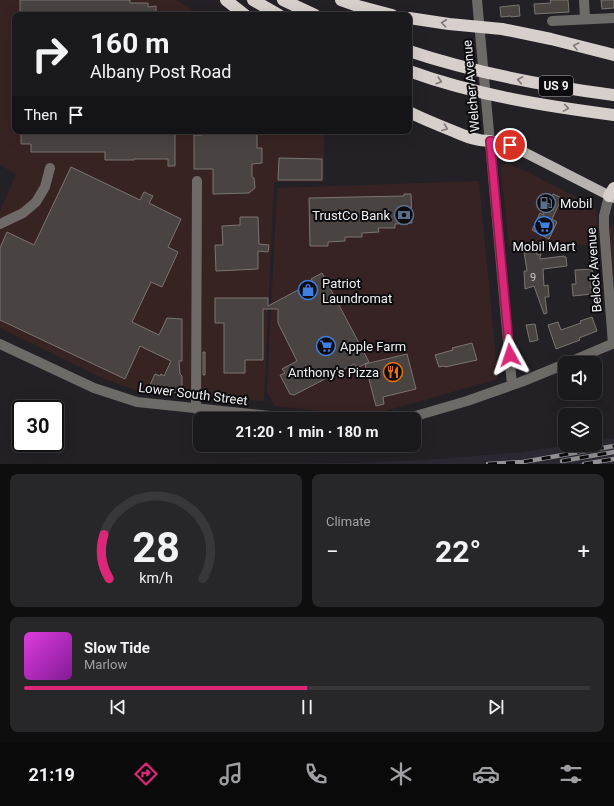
<!DOCTYPE html>
<html lang="en">
<head>
<meta charset="utf-8">
<style>
  body { margin:0; font-family:Roboto,sans-serif; background:#272629; color:#f1f3f6; height:100vh; display:flex; flex-direction:column; font-size:15px; white-space:nowrap }
  * { box-sizing:border-box; margin:0 }
  p { font-size:13px; color:#9fa0a3 }
  .icon { flex:none; width:22px; height:22px; fill:none; stroke:currentColor; stroke-width:2; stroke-linecap:round; stroke-linejoin:round }
  .map { position:relative; height:464px; overflow:hidden }
  .sheet { display:flex; flex-direction:column; gap:10px; padding:10px; background:#0e0e0f; flex:1 }
  .sheet>* { flex:none }
  .top-card { position:absolute; left:12px; top:12px; width:400px; height:122px; border-radius:8px; box-shadow:0 4px 16px #0002,0 0 0 1px #38383b; background:#1a191c; color:#f1f3f6; overflow:hidden }
  .fabs { position:absolute; left:558px; top:356px; display:grid; gap:8px }
  .fabs a { display:grid; place-items:center; width:44px; height:44px; border-radius:8px; background:#1a191c; box-shadow:0 4px 16px #0002,0 0 0 1px #38383b; font-size:20px }
  .speed { position:absolute; left:12px; top:400px; display:flex; gap:8px; font-size:20px; font-weight:700; text-align:center }
  .speed>* { display:grid; place-content:center; width:52px; height:52px; border-radius:50%; background:#1a191c; box-shadow:0 4px 16px #0002,0 0 0 1px #38383b; line-height:1 }
  .speed .limit { border:2px solid #111; border-radius:6px; background:#fff; color:#111 }
  .pin { position:absolute; display:grid; place-items:center; width:34px; height:34px; color:#fff; margin:-17px; border:2px solid #fff; border-radius:50%; box-shadow:0 1px 4px #0007 }
  .me { position:absolute; width:44px; margin:-22px; rotate:355deg; stroke-linejoin:round; filter:drop-shadow(0 0 3px #0008) }
  .turn { display:flex; align-items:center; gap:14px; height:84px; padding:0 12px; font-size:18px }
  .turn .icon { width:52px; height:52px; stroke-width:2.5 }
  .turn b { display:block; font-size:28px; line-height:34px }
  .then { display:flex; align-items:center; height:38px; padding:0 12px; background:#0003; gap:8px; font-size:15px }
  .big { font-size:30px; font-weight:700; line-height:1.1 }
  .sheet .tile { flex:1; display:flex; flex-direction:column; justify-content:center; gap:6px; min-width:0; padding:0 14px; border-radius:8px; background:#272629 }
  .sheet .dial { align-items:center; gap:0 }
  .dial svg { height:104px; overflow:visible; fill:none; stroke:#38383b; stroke-width:7; stroke-linecap:round; text-anchor:middle }
  .dial text { fill:#f1f3f6; stroke:none }
  .song { display:flex; align-items:center; gap:12px }
  .cover { width:48px; height:48px; border-radius:6px; background:linear-gradient(135deg,hsl(300 70% 55%),hsl(290 70% 35%)) }
  .played { height:4px; border-radius:2px; background:linear-gradient(90deg,#db2777 50%,#38383b 50%) }
  .keys { display:flex; justify-content:space-around; direction:ltr }
  .heat { display:flex; justify-content:space-between; align-items:center; font-size:22px; direction:ltr }
  .sheet .tiles { flex:1; display:grid; gap:10px; grid-template-columns:1fr 1fr }
  .tile:last-child { grid-column:span 2 }
  .trip { position:absolute; left:193px; top:412px; width:228px; height:40px; border-radius:8px; background:#1a191c; box-shadow:0 4px 16px #0002,0 0 0 1px #38383b; font-weight:700; line-height:40px; text-align:center }
  .menu { display:flex; height:64px; justify-content:space-around; align-items:center; background:#0a0a0b; color:#9fa0a3 }
  .menu .icon { width:28px; height:28px }
  .menu .selected { color:#db2777 }
  .menu b { font-size:18px; color:#f1f3f6 }
  .map>svg:first-child { display:block }
  .commercial { fill:#372323 }
  .industrial { fill:#372322 }
  .built { fill:#2c2832 }
  .building { fill:#494441; stroke:#7b7571 }
  .lines { fill:none; stroke-linecap:round; stroke-linejoin:round }
  .minor { stroke:#6d6a68; stroke-width:10 }
  .major { stroke:#b8b2b0; stroke-width:10 }
  .highway { stroke:#d7cfcc; stroke-width:12 }
  .rail-casing { stroke:#939296; stroke-width:4.5 }
  .rail { stroke:#0c0b0d; stroke-width:3; stroke-dasharray:9; stroke-linecap:butt }
  .oneway { stroke:#7c7776 }
  .route-casing { stroke:#8e194d; stroke-width:10 }
  .route { stroke:#db2777; stroke-width:7 }
  .labels { text-anchor:middle; dominant-baseline:central; stroke-width:4; stroke-linejoin:round; paint-order:stroke }
  .number-label { font-size:11px; fill:#c6c4c6 }
  .shield { fill:#0c0b0d; stroke:#acabad; stroke-width:1 }
  .shield-label { font-size:12px; font-weight:bold; fill:#f0eff2 }
  .street-label { font-size:13px; fill:#f0eff2; stroke:#0c0b0d }
  .poi-label { font-size:13px; fill:#f0eff2; stroke:#0c0b0d; text-anchor:start }
</style>
</head>
<body>
<div class="map">
<svg width="614" height="464" viewBox="0 0 614 464">
  <rect width="100%" height="100%" fill="#232126"/>
  <path class="commercial" d="M 505,164 L 507,164 L 526,171 L 595,207 L 596,210 L 599,244 L 557,247 L 553,242 L 509,246 L 501,173 L 501,167 Z
    M 479,181 L 498,379 L 368,416 L 275,406 L 267,392 L 277,188 Z
    M 614,224 L 614,279 L 613,280 L 610,235 L 610,229 Z"/>
  <path class="industrial" d="M 0,0 L 176,0 L 201,15 L 15,15 L 15,131 L 324,131 L 324,182 L 274,182 L 264,401 L 138,391 L 102,378 L 0,328 L 0,211 L 16,174 L 0,165 Z"/>
  <path class="built" d="M 614,438 L 614,464 L 220,464 L 351,463 L 425,460 L 523,452 L 569,445 L 595,445 L 595,441 Z"/>
  <path class="building" d="M 20,0 L 130,0 L 130,3 L 148,3 L 148,7 L 156,6 L 156,15 L 20,15 Z
    M 550,0 L 568,0 L 569,12 L 535,14 L 534,4 L 551,3 Z
    M 601,0 L 614,0 L 614,8 L 602,9 Z
    M 519,5 L 520,16 L 511,17 L 511,16 L 501,17 L 500,7 Z
    M 21,131 L 175,131 L 175,166 L 168,166 L 168,159 L 134,159 L 134,160 L 105,160 L 105,152 L 31,152 L 31,144 L 21,144 Z
    M 202,131 L 257,131 L 257,148 L 262,148 L 262,163 L 252,164 L 252,177 L 254,178 L 255,188 L 249,193 L 213,194 L 213,169 L 194,169 L 194,135 L 202,135 Z
    M 279,158 L 322,159 L 322,180 L 278,180 Z
    M 71,167 L 140,200 L 144,192 L 153,196 L 149,203 L 181,219 L 168,247 L 178,252 L 162,287 L 151,282 L 132,322 L 159,335 L 167,318 L 182,319 L 182,361 L 179,361 L 180,374 L 182,376 L 182,385 L 178,394 L 166,388 L 165,392 L 150,385 L 155,374 L 160,376 L 161,374 L 164,376 L 171,361 L 140,346 L 125,379 L 0,320 L 0,248 L 7,232 L 34,245 Z
    M 404,194 L 411,194 L 412,223 L 395,224 L 395,228 L 378,228 L 379,232 L 362,233 L 362,237 L 345,237 L 345,241 L 328,242 L 328,246 L 310,246 L 309,198 L 404,196 Z
    M 553,194 L 562,198 L 552,219 L 557,222 L 549,239 L 532,230 L 540,213 L 543,215 Z
    M 240,217 L 258,217 L 259,244 L 269,245 L 268,252 L 258,251 L 258,269 L 216,271 L 215,245 L 223,245 L 222,226 L 240,225 Z
    M 536,250 L 537,255 L 541,254 L 540,257 L 540,259 L 564,256 L 564,257 L 566,257 L 567,266 L 543,269 L 544,286 L 548,285 L 549,297 L 545,297 L 547,313 L 544,314 L 534,286 L 525,289 L 524,271 L 527,271 L 524,252 Z
    M 592,269 L 593,279 L 590,279 L 592,294 L 573,296 L 572,284 L 576,284 L 575,270 Z
    M 322,273 L 369,362 L 365,364 L 407,354 L 416,389 L 383,397 L 384,404 L 376,406 L 365,364 L 357,368 L 354,364 L 294,395 L 290,394 L 280,375 L 285,373 L 282,369 L 297,361 L 278,323 L 278,309 L 263,309 L 263,360 L 245,360 L 245,373 L 224,373 L 224,323 L 215,323 L 215,298 L 268,298 L 268,306 L 313,282 L 311,279 Z
    M 592,317 L 597,331 L 579,338 L 580,340 L 556,349 L 548,325 L 558,322 L 561,330 L 581,323 L 580,321 Z
    M 535,324 L 538,340 L 530,342 L 526,325 Z
    M 472,343 L 477,360 L 445,367 L 444,366 L 439,367 L 435,355 L 453,350 L 452,348 Z
    M 203,352 L 205,352 L 205,375 L 203,375 Z"/>
  <g class="lines">
    <path class="minor" d="M 477,0 L 512,385
      M 584,0 L 585,19
      M 552,21 L 614,18
      M 609,196 L 604,216 L 604,227 L 613,344
      M 0,224 L 23,213 L 36,202 L 45,187 L 50,168
      M 0,344 L 94,388 L 137,402 L 298,419
      M 567,363 L 614,343
      M 196,409 L 197,181
      M 405,419 L 467,401 L 521,382 L 565,364"/>
    <path class="major" d="M 490,141 L 501,142 L 510,145 L 614,198"/>
    <path class="highway" d="M 226,0 L 245,15
      M 253,0 L 279,15
      M 283,0 L 315,15
      M 341,0 L 358,6 L 392,15
      M 409,18 L 449,24 L 502,29 L 551,39 L 614,55
      M 409,51 C 475,73 545,86 614,95
      M 409,71 C 475,95 545,106 614,115
      M 409,112 C 423,119 438,125 453,131 C 465,136 476,141 490,141
      M 609,196 L 614,188"/>
    <g class="rail-casing">
      <path id="rail" d="M 562,461 L 614,452
        M 488,464 L 523,462 L 614,446
        M 584,464 L 614,459"/>
    </g>
    <use href="#rail" class="rail"/>
  </g>
  <defs><path id="oneway-chevron" d="M-2-3.5L2.5 0L-2 3.5" fill="none" stroke-width="1.6" stroke-linecap="round" stroke-linejoin="round"/></defs>
  <g class="oneway">
    <use href="#oneway-chevron" transform="translate(444 23) rotate(-173)"/>
    <use href="#oneway-chevron" transform="translate(576 46) rotate(-166)"/>
    <use href="#oneway-chevron" transform="translate(520 80) rotate(-169)"/>
    <use href="#oneway-chevron" transform="translate(439 81) rotate(17)"/>
    <use href="#oneway-chevron" transform="translate(566 108) rotate(9)"/>
    <use href="#oneway-chevron" transform="translate(445 128) rotate(22)"/>
  </g>
  <g class="lines">
    <g class="route-casing">
      <path id="route" d="M 510,355 L 490,141 L 501,142 L 510,145"/>
    </g>
    <use href="#route" class="route"/>
  </g>
  <defs>
    <g id="fuel-ring" transform="scale(1)"><circle r="9.5" fill="#0c0b0d" stroke="#5c6f8a" stroke-width="1.5"/><path d="M-5.5-6h7V0h2V4h1.3V-2.5L3-4.5l.8-.8L6-3V5H2.5V1h-1V6h-7ZM-4.2-4.7v3.2H.2V-4.7Z" fill="#5c6f8a"/></g>
    <g id="bank-ring" transform="scale(1)"><circle r="9.5" fill="#0c0b0d" stroke="#5c6f8a" stroke-width="1.5"/><path d="M-6-4H6V4H-6ZM0-2.3a2.3 2.3 0 1 0 0 4.6a2.3 2.3 0 1 0 0-4.6Z" fill="#5c6f8a"/></g>
    <g id="supermarket-ring" transform="scale(1)"><circle r="9.5" fill="#0c0b0d" stroke="#3f7fe0" stroke-width="1.5"/><path d="M-6-5.5h2.5l.6 2H6L4.5 2H-2.5L-4.4-4H-6ZM-1.5 3.2a1.3 1.3 0 1 0 .1 0ZM3 3.2a1.3 1.3 0 1 0 .1 0Z" fill="#3f7fe0"/></g>
    <g id="shop-ring" transform="scale(1)"><circle r="9.5" fill="#0c0b0d" stroke="#3f7fe0" stroke-width="1.5"/><path d="M-5-2.5h2.3a2.7 3.5 0 0 1 5.4 0H5L5.5 6h-11ZM-1.5-2.5h3a1.5 2.3 0 0 0-3 0Z" fill="#3f7fe0"/></g>
    <g id="restaurant-ring" transform="scale(1)"><circle r="9.5" fill="#0c0b0d" stroke="#e8710a" stroke-width="1.5"/><path d="M-5-6h1v4h1v-4h1v4h1v-4h1v5L-1.5 .5V6h-2V.5L-5-1ZM5-6V6H3V1.5H1.5Q1.5-4 5-6Z" fill="#e8710a"/></g>
  </defs>
  <g fill-rule="evenodd">
    <use href="#fuel-ring" x="546" y="203"/>
    <use href="#bank-ring" x="404" y="215"/>
    <use href="#supermarket-ring" x="544" y="226"/>
    <use href="#shop-ring" x="308" y="290"/>
    <use href="#supermarket-ring" x="326" y="346"/>
    <use href="#restaurant-ring" x="393" y="372"/>
  </g>
  <g class="labels">
    <g class="number-label">
      <text x="533" y="277">9</text>
    </g>
    <rect class="shield" x="539" y="76" width="34" height="20" rx="3"/>
    <g class="shield-label">
      <text x="556" y="86">US 9</text>
    </g>
    <g class="street-label">
      <text transform="translate(471 86) rotate(-95)">Welcher Avenue</text>
      <text transform="translate(594 270) rotate(-94)">Belock Avenue</text>
      <text transform="translate(193 394) rotate(7)">Lower South Street</text>
    </g>
    <g class="poi-label">
      <text x="560" y="203">Mobil</text>
      <text x="390" y="215" text-anchor="end">TrustCo Bank</text>
      <text x="544" y="246" text-anchor="middle">Mobil Mart</text>
      <text x="322" y="283">Patriot<tspan x="322" dy="15">Laundromat</tspan></text>
      <text x="340" y="346">Apple Farm</text>
      <text x="379" y="372" text-anchor="end">Anthony's Pizza</text>
    </g>
  </g>
</svg>
<div class="fabs">
<a><svg class="icon" aria-label="sound" viewBox="0 0 24 24"><path d="M4 9h4l5-4v14l-5-4H4zM17 9q2 3 0 6"/></svg></a>
<a><svg class="icon" aria-label="layers" viewBox="0 0 24 24"><path d="M12 4l9 5-9 5-9-5zM3 14l9 5 9-5"/></svg></a>
</div>
<div class="speed"><div class="limit">30</div></div>
<div class="pin" style="left:510px;top:145px;background:#d93025"><svg class="icon" aria-label="arrive" viewBox="0 0 24 24"><path d="M6 21V4h12l-3 4 3 4H6"/></svg></div>
<svg class="me" style="left:510px;top:355px" viewBox="-20 -20 40 40"><path d="M0-17L14 15 0 8-14 15z" fill="#db2777" stroke="#fff" stroke-width="4"/></svg>
<div class="trip">21:20 · 1 min · 180 m</div>
<div class="top-card">
<div class="turn"><svg class="icon" aria-label="right" viewBox="0 0 24 24"><path d="M7 20v-9h11M14 6l5 5-5 5"/></svg><div><b>160 m</b>Albany Post Road</div></div>
<div class="then">Then<svg class="icon" aria-label="arrive" viewBox="0 0 24 24"><path d="M6 21V4h12l-3 4 3 4H6"/></svg></div>
</div>
</div>
<section class="sheet">
<div class="tiles">
<div class="tile dial"><svg viewBox="0 0 100 80">
<path d="M14 69A42 42 0 1 1 86 69"/>
<path d="M14 69A42 42 0 0 1 10 35" stroke="#db2777"/>
<text x="50" y="56" font-size="32" font-weight="700">28</text>
<text x="50" y="72" font-size="11">km/h</text>
</svg></div>
<div class="tile"><p>Climate</p>
<div class="heat"><a>−</a><b class="big">22°</b><a>+</a></div>
</div>
<div class="tile">
<div class="song"><i class="cover"></i><div><b>Slow Tide</b><p>Marlow</p></div></div>
<div class="played"></div>
<div class="keys"><svg class="icon" aria-label="previous" viewBox="0 0 24 24"><path d="M18 5L8 12l10 7zM5 5v14"/></svg><svg class="icon" aria-label="pause" viewBox="0 0 24 24"><path d="M8 5v14M16 5v14"/></svg><svg class="icon" aria-label="next" viewBox="0 0 24 24"><path d="M6 5l10 7-10 7zM19 5v14"/></svg></div>
</div>
</div>
</section>
<nav class="menu">
<b>21:19</b>
<svg class="icon selected" aria-label="directions" viewBox="0 0 24 24"><path d="M12 3l9 9-9 9-9-9zM9 14v-3h6M13 9l2 2-2 2"/></svg>
<svg class="icon" aria-label="music" viewBox="0 0 24 24"><path d="M9 18V5l10-2v13"/><circle cx="6" cy="18" r="3"/><circle cx="16" cy="16" r="3"/></svg>
<svg class="icon" aria-label="phone" viewBox="0 0 24 24"><path d="M5 4h4l2 5-3 2q2 4 5 5l2-3 5 2v4C11 20 4 13 5 4z"/></svg>
<svg class="icon" aria-label="climate" viewBox="0 0 24 24"><path d="M12 3v18M4 7l16 10M4 17L20 7"/></svg>
<svg class="icon" aria-label="car" viewBox="0 0 24 24"><path d="M5 17H2v-5l4-1 3-4h7l3 4 3 1v5h-3M9 17h6M6 11h13"/><circle cx="7" cy="17" r="2"/><circle cx="17" cy="17" r="2"/></svg>
<svg class="icon" aria-label="filters" viewBox="0 0 24 24"><path d="M4 7h16M4 17h16"/><circle cx="9" cy="7" r="2"/><circle cx="15" cy="17" r="2"/></svg>
</nav>
</body>
</html>
